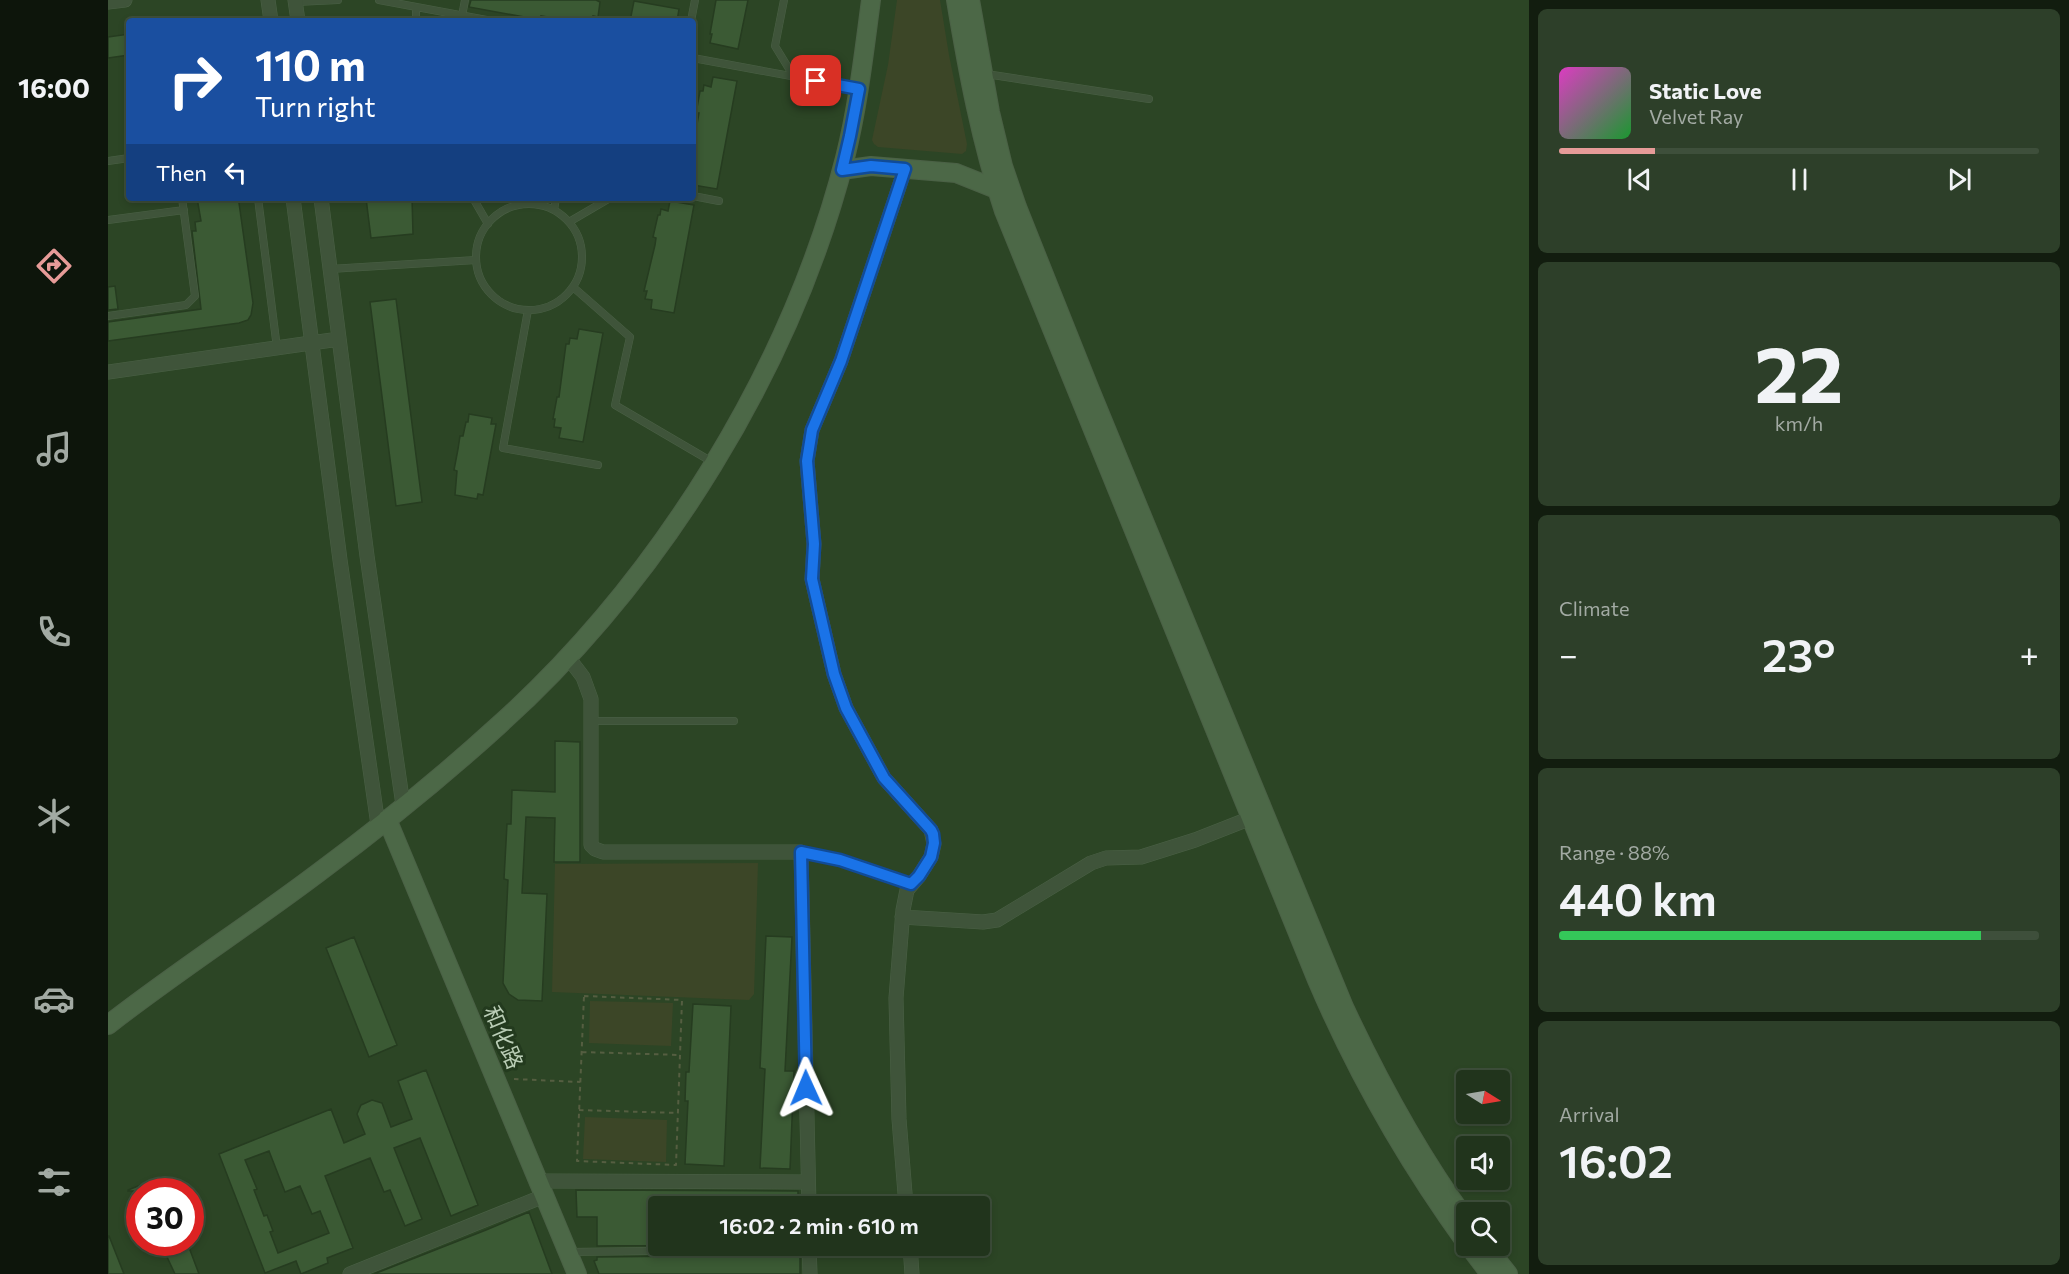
<!DOCTYPE html>
<html lang="en">
<head>
<meta charset="utf-8">
<style>
  body { margin:0; font-family:Commissioner,"Noto Sans SC",sans-serif; background:#2d3f29; color:#f1f3f6; height:100vh; display:flex; flex-direction:column; font-size:22px; white-space:nowrap }
  * { box-sizing:border-box; margin:0 }
  p { font-size:20px; color:#a2aaa3 }
  .icon { flex:none; width:33px; height:33px; fill:none; stroke:currentColor; stroke-width:2; stroke-linecap:round; stroke-linejoin:round }
  .map { position:relative; flex:1; overflow:hidden }
  .sheet { display:flex; flex-direction:column; gap:9px; padding:9px; background:#121d0f; width:540px }
  .sheet>* { flex:none }
  .banner { position:absolute; left:18px; top:18px; width:570px; height:183px; border-radius:6px; box-shadow:0 3px 9px #0003,0 0 0 2px #3e4f3b; background:#1a4fa0; color:#fff; overflow:hidden }
  .needle { width:39px; rotate:101deg }
  .buttons { position:absolute; left:1348px; top:1070px; display:grid; gap:12px }
  .buttons a { display:grid; place-items:center; width:54px; height:54px; border-radius:6px; background:#21341c; box-shadow:0 3px 9px #0003,0 0 0 2px #3e4f3b; font-size:30px }
  .speed { position:absolute; left:18px; top:1178px; display:flex; gap:12px; font-size:30px; font-weight:700; text-align:center }
  .speed>* { display:grid; place-content:center; width:78px; height:78px; border-radius:50%; background:#21341c; box-shadow:0 3px 9px #0003,0 0 0 2px #3e4f3b; line-height:1 }
  .speed .limit { border:9px solid #d22; background:#fff; color:#111 }
  .pin { position:absolute; display:grid; place-items:center; width:51px; height:51px; color:#fff; margin:-26px; border-radius:12px; box-shadow:0 3px 9px #0006 }
  .me { position:absolute; width:66px; margin:-33px; rotate:359deg; stroke-linejoin:round; filter:drop-shadow(0 0 4px #0008) }
  .turn { display:flex; align-items:center; gap:21px; height:126px; padding:0 30px; font-size:27px }
  .turn .icon { width:78px; height:78px; stroke-width:2.5 }
  .turn b { display:block; font-size:42px; line-height:51px }
  .then { display:flex; align-items:center; height:57px; padding:0 30px; background:#0003; gap:12px; font-size:22px }
  .big { font-size:45px; font-weight:600; line-height:1.1 }
  .sheet .tile { flex:1; display:flex; flex-direction:column; justify-content:center; gap:9px; min-width:0; padding:0 21px; border-radius:9px; background:#2d3f29 }
  .sheet .dial { align-items:center; gap:0 }
  .dial b { font-size:78px; line-height:1 }
  .song { display:flex; align-items:center; gap:18px }
  .cover { width:72px; height:72px; border-radius:9px; background:linear-gradient(135deg,hsl(310 70% 55%),hsl(130 70% 35%)) }
  .played { height:6px; border-radius:3px; background:linear-gradient(90deg,#e69b98 20%,#3e4f3b 20%) }
  .keys { display:flex; justify-content:space-around; direction:ltr }
  .heat { display:flex; justify-content:space-between; align-items:center; font-size:33px; direction:ltr }
  .charge { height:9px; border-radius:4px; background:linear-gradient(90deg,#34c759 88%,#3e4f3b 0) }
  .trip { position:absolute; left:540px; top:1196px; width:342px; height:60px; border-radius:6px; background:#21341c; box-shadow:0 3px 9px #0003,0 0 0 2px #3e4f3b; font-weight:600; line-height:60px; text-align:center }
  main { display:flex; flex:1; min-height:0 }
  .tabs { display:flex; flex-direction:column; width:108px; justify-content:space-around; align-items:center; background:#0d150b; color:#a2aaa3 }
  .tabs .icon { width:42px; height:42px }
  .tabs .active { color:#e69b98 }
  .tabs b { font-size:27px; color:#f1f3f6 }
  .map>svg:first-child { display:block }
  .green { fill:#3c4627 }
  .building { fill:#3b5a34; stroke:#263c20; stroke-width:1.5; fill-rule:evenodd }
  .lines { fill:none; stroke-linecap:round; stroke-linejoin:round }
  .lane-casing { stroke:#4b6146; stroke-width:8 }
  .street-casing { stroke:#4b6146; stroke-width:15 }
  .secondary-casing { stroke:#4b6146; stroke-width:20 }
  .path { stroke:#555e41; stroke-width:2; stroke-dasharray:4.5 4.5; stroke-linecap:butt }
  .lane { stroke:#3f543a; stroke-width:7 }
  .street { stroke:#3f543a; stroke-width:14 }
  .secondary { stroke:#4c6847; stroke-width:18 }
  .route-casing { stroke:#114b97; stroke-width:15 }
  .route { stroke:#1a73e8; stroke-width:10 }
  .labels { text-anchor:middle; dominant-baseline:central; stroke-width:6; stroke-linejoin:round; paint-order:stroke }
  .street-label { font-size:22px; fill:#bbceb7; stroke:#233a1e }
</style>
</head>
<body>
<main>
<nav class="tabs">
<b>16:00</b>
<svg class="icon active" aria-label="directions" viewBox="0 0 24 24"><path d="M12 3l9 9-9 9-9-9zM9 14v-3h6M13 9l2 2-2 2"/></svg>
<svg class="icon" aria-label="music" viewBox="0 0 24 24"><path d="M9 18V5l10-2v13"/><circle cx="6" cy="18" r="3"/><circle cx="16" cy="16" r="3"/></svg>
<svg class="icon" aria-label="phone" viewBox="0 0 24 24"><path d="M5 4h4l2 5-3 2q2 4 5 5l2-3 5 2v4C11 20 4 13 5 4z"/></svg>
<svg class="icon" aria-label="climate" viewBox="0 0 24 24"><path d="M12 3v18M4 7l16 10M4 17L20 7"/></svg>
<svg class="icon" aria-label="car" viewBox="0 0 24 24"><path d="M5 17H2v-5l4-1 3-4h7l3 4 3 1v5h-3M9 17h6M6 11h13"/><circle cx="7" cy="17" r="2"/><circle cx="17" cy="17" r="2"/></svg>
<svg class="icon" aria-label="filters" viewBox="0 0 24 24"><path d="M4 7h16M4 17h16"/><circle cx="9" cy="7" r="2"/><circle cx="15" cy="17" r="2"/></svg>
</nav>
<div class="map">
<svg width="1421" height="1274" viewBox="0 0 1421 1274">
  <rect width="100%" height="100%" fill="#2c4525"/>
  <path class="green" d="M 789,0 L 832,0 L 841,55 L 859,144 L 858,151 L 854,154 L 770,147 L 766,144 L 764,140 L 780,65 Z
    M 650,863 L 646,994 L 641,1000 L 444,992 L 447,864 Z
    M 482,1001 L 565,1003 L 563,1046 L 481,1043 Z
    M 477,1117 L 559,1120 L 558,1162 L 475,1159 Z"/>
  <path class="building" d="M 363,0 L 488,0 L 492,2 L 490,17 L 485,16 L 484,21 L 464,21 L 433,16 L 433,20 L 361,7 Z
    M 608,0 L 640,0 L 630,49 L 602,43 L 604,34 L 602,34 Z
    M 526,1 L 571,9 L 569,21 L 522,21 Z
    M 21,34 L 21,55 L 0,58 L 0,37 Z
    M 605,77 L 629,81 L 609,189 L 585,185 L 587,176 L 585,175 L 585,146 L 591,113 L 588,113 L 592,91 L 595,91 L 596,85 L 603,87 Z
    M 89,198 L 126,198 L 131,203 L 145,303 L 143,315 L 140,320 L 131,323 L 0,341 L 0,322 L 93,309 L 84,231 L 88,231 L 87,222 L 93,221 Z
    M 258,198 L 304,198 L 305,234 L 263,238 Z
    M 562,201 L 586,205 L 566,313 L 543,309 L 544,300 L 537,299 L 539,291 L 536,291 L 547,245 L 548,238 L 545,237 L 550,215 L 552,215 L 553,209 L 560,211 Z
    M 7,286 L 10,309 L 0,310 L 0,287 Z
    M 288,299 L 314,502 L 288,506 L 262,302 Z
    M 471,329 L 495,333 L 475,442 L 451,438 L 453,428 L 446,427 L 447,419 L 445,419 L 449,397 L 451,397 L 458,344 L 461,344 L 462,338 L 469,339 Z
    M 361,414 L 384,418 L 383,424 L 388,424 L 375,495 L 370,494 L 369,499 L 347,495 L 349,471 L 346,470 L 350,449 L 352,436 L 355,436 L 358,422 L 360,422 Z
    M 447,741 L 472,742 L 472,862 L 446,862 L 447,818 L 418,817 L 414,893 L 439,894 L 434,1001 L 410,1000 L 401,994 L 395,983 L 400,880 L 396,879 L 399,824 L 403,824 L 404,790 L 447,792 Z
    M 658,936 L 684,937 L 677,1071 L 686,1071 L 682,1169 L 652,1168 L 657,1069 L 652,1068 Z
    M 246,937 L 289,1045 L 261,1057 L 218,948 Z
    M 585,1004 L 623,1006 L 616,1166 L 577,1164 L 580,1101 L 577,1101 L 578,1072 L 581,1072 Z
    M 318,1070 L 370,1205 L 343,1216 L 312,1138 L 286,1148 L 314,1219 L 297,1226 L 282,1190 L 276,1192 L 262,1158 L 217,1176 L 245,1248 L 219,1258 L 220,1263 L 193,1274 L 188,1261 L 157,1273 L 111,1154 L 223,1109 L 236,1143 L 257,1134 L 249,1114 L 253,1105 L 264,1100 L 274,1103 L 283,1127 L 304,1119 L 290,1081 ZM 161,1151 L 177,1192 L 192,1186 L 204,1214 L 212,1211 L 221,1233 L 170,1253 L 162,1232 L 165,1231 L 159,1215 L 156,1216 L 146,1190 L 149,1189 L 137,1160 Z
    M 53,1177 L 59,1191 L 20,1191 L 20,1190 Z
    M 468,1190 L 690,1191 L 690,1206 L 550,1206 L 550,1245 L 571,1245 L 489,1246 L 489,1217 L 469,1217 Z
    M 421,1212 L 444,1274 L 266,1274 L 378,1230 Z
    M 0,1236 L 1,1236 L 16,1274 L 0,1274 Z
    M 52,1242 L 79,1242 L 91,1274 L 67,1274 Z
    M 692,1255 L 692,1274 L 491,1274 L 486,1261 L 489,1260 L 489,1257 Z"/>
  <g class="lines">
    <g class="lane-casing">
      <path id="lane" d="M 271,0 L 384,21
        M 676,0 L 667,46 L 686,77
        M 188,2 L 230,0
        M 308,7 L 308,21
        M 354,16 L 357,0
        M 583,21 L 587,0
        M 585,58 L 748,88
        M 878,74 L 1041,99
        M 0,161 L 21,158
        M 585,196 L 611,201
        M 150,198 L 169,348
        M 365,198 L 380,224
        M368 257a53 53 0 1 1 106 0a53 53 0 1 1-106 0Z
        M 446,210 L 448,198
        M 0,220 L 76,210
        M 461,222 L 502,198
        M 222,269 L 368,260
        M 465,287 L 522,337 L 507,405 L 606,463
        M 420,310 L 395,448 L 490,465
        M 0,316 L 78,305 L 87,296 L 74,198
        M 483,721 L 626,721
        M 693,852 L 732,860 L 803,884
        M 461,1252 L 701,1249"/>
    </g>
    <g class="street-casing">
      <path id="street" d="M 160,0 L 163,21
        M 187,0 L 190,21
        M 0,2 L 17,0
        M 797,169 L 733,361 L 704,430 L 699,461 L 706,544 L 704,579 L 726,674 L 738,708 L 776,778 L 823,830 L 826,844 L 823,857 L 811,876 L 799,890 L 795,910 L 788,998 L 791,1119 L 798,1206
        M 185,198 L 232,560 L 270,825
        M 213,198 L 259,556 L 295,805
        M 0,372 L 231,339
        M 459,656 L 475,677 L 483,699 L 483,845 L 487,849 L 495,852 L 693,852 L 701,1206
        M 794,917 L 875,922 L 889,920 L 983,863 L 998,858 L 1033,857 L 1087,840 L 1143,818
        M 430,1181 L 700,1182
        M 701,1245 L 702,1274
        M 802,1245 L 804,1274
        M 242,1274 L 436,1196"/>
    </g>
    <g class="secondary-casing">
      <path id="secondary" d="M 848,0 C 860,72 873,142 896,211 L 1209,980 C 1250,1076 1298,1160 1359,1244
        M 862,0 L 882,112 L 895,166 L 909,207 L 982,390 L 1236,1007 C 1271,1082 1310,1154 1359,1221
        M 734,170 L 763,166 L 848,173 L 888,189
        M 279,819 L 469,1274
        M 0,1025 C 68,972 141,925 210,873 C 272,827 334,777 391,725 C 553,579 683,369 737,158 C 750,106 756,53 763,0
        M 1360,1245 L 1382,1274
        M 1377,1245 L 1400,1274"/>
    </g>
    <path class="path" d="M 476,996 L 574,1000 L 568,1165 L 469,1161 Z
      M 474,1052 L 572,1055
      M 406,1079 L 472,1082
      M 471,1110 L 570,1113"/>
    <use href="#lane" class="lane"/>
    <use href="#street" class="street"/>
    <use href="#secondary" class="secondary"/>
  </g>
  <g class="lines">
    <g class="route-casing">
      <path id="route" d="M 698,1088 L 693,852 L 732,860 L 803,884 L 811,876 L 823,857 L 826,843 L 825,834 L 823,830 L 776,778 L 738,708 L 726,674 L 704,579 L 706,544 L 699,461 L 704,430 L 733,361 L 797,169 L 763,166 L 734,170 L 742,136 L 751,89 L 708,81"/>
    </g>
    <use href="#route" class="route"/>
  </g>
  <g class="labels">
    <g class="street-label">
      <text transform="translate(396 1037) rotate(67)">和化路</text>
    </g>
  </g>
</svg>
<div class="buttons">
<a><svg class="needle" viewBox="-14 -14 28 28"><path d="M0-13l5 13h-10z" fill="#e53935"/><path d="M0 13l5-13h-10z" fill="#a2aaa3"/></svg></a>
<a><svg class="icon" aria-label="sound" viewBox="0 0 24 24"><path d="M4 9h4l5-4v14l-5-4H4zM17 9q2 3 0 6"/></svg></a>
<a><svg class="icon" aria-label="search" viewBox="0 0 24 24"><circle cx="10" cy="10" r="6"/><path d="M15 15l6 6"/></svg></a>
</div>
<div class="speed"><div class="limit">30</div></div>
<div class="pin" style="left:708px;top:81px;background:#d93025"><svg class="icon" aria-label="arrive" viewBox="0 0 24 24"><path d="M6 21V4h12l-3 4 3 4H6"/></svg></div>
<svg class="me" style="left:698px;top:1088px" viewBox="-20 -20 40 40"><path d="M0-17L14 15 0 8-14 15z" fill="#1a73e8" stroke="#fff" stroke-width="4"/></svg>
<div class="trip">16:02 · 2 min · 610 m</div>
<div class="banner">
<div class="turn"><svg class="icon" aria-label="right" viewBox="0 0 24 24"><path d="M7 20v-9h11M14 6l5 5-5 5"/></svg><div><b>110 m</b>Turn right</div></div>
<div class="then">Then<svg class="icon" aria-label="left" viewBox="0 0 24 24"><path d="M17 20v-9H6M10 6l-5 5 5 5"/></svg></div>
</div>
</div>
<section class="sheet">
<div class="tile">
<div class="song"><i class="cover"></i><div><b>Static Love</b><p>Velvet Ray</p></div></div>
<div class="played"></div>
<div class="keys"><svg class="icon" aria-label="previous" viewBox="0 0 24 24"><path d="M18 5L8 12l10 7zM5 5v14"/></svg><svg class="icon" aria-label="pause" viewBox="0 0 24 24"><path d="M8 5v14M16 5v14"/></svg><svg class="icon" aria-label="next" viewBox="0 0 24 24"><path d="M6 5l10 7-10 7zM19 5v14"/></svg></div>
</div>
<div class="tile dial"><b>22</b><p>km/h</p></div>
<div class="tile"><p>Climate</p>
<div class="heat"><a>−</a><b class="big">23°</b><a>+</a></div>
</div>
<div class="tile"><p>Range · 88%</p><b class="big">440 km</b><div class="charge"></div></div>
<div class="tile"><p>Arrival</p><b class="big">16:02</b></div>
</section>
</main>
</body>
</html>
